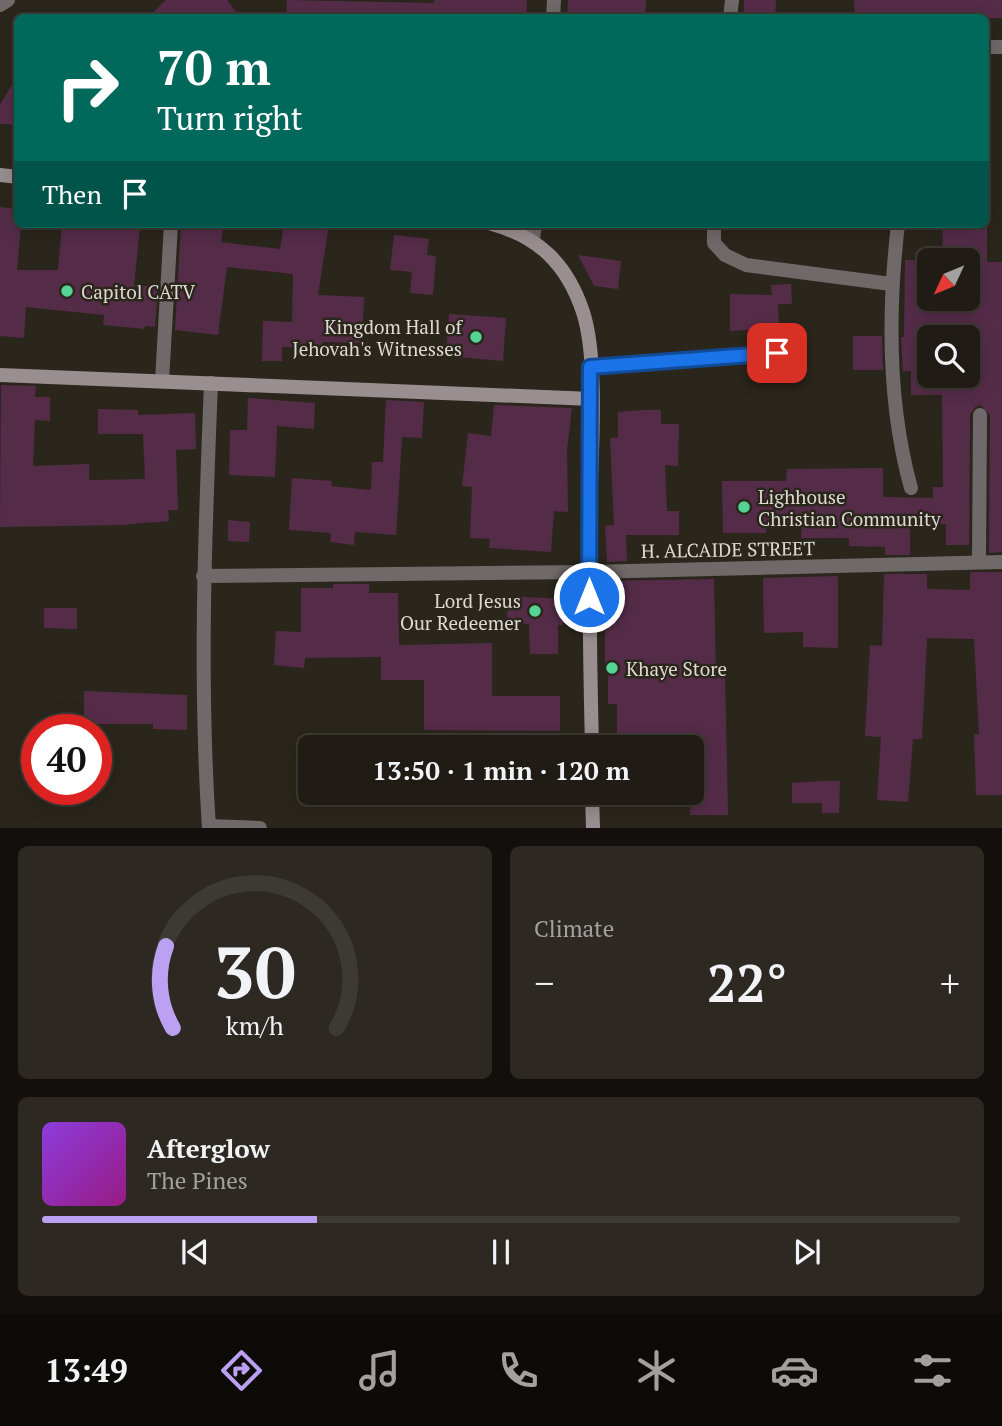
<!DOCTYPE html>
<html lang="en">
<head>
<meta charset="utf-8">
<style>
  body { margin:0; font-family:"PT Serif",serif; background:#2d2922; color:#f1f3f6; height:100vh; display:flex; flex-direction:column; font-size:26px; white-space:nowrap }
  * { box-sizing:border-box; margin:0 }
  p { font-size:23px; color:#a2a1a0 }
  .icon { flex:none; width:38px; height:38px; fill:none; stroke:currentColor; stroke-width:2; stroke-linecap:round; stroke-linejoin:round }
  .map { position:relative; height:828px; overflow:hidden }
  .sheet { display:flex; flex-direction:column; gap:18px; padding:18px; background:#120f0c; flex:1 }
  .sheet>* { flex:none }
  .guide { position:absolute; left:14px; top:14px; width:975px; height:214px; border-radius:10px; box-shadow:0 4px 18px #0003,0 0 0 2px #3d3a34; background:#00695c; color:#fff; overflow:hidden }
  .needle { width:46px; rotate:226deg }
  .controls { position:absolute; left:917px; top:248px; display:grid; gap:14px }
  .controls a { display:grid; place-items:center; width:63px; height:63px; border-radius:10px; background:#201c15; box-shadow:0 4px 18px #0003,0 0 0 2px #3d3a34; font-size:35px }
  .speed { position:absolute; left:21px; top:714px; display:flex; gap:14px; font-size:35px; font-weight:700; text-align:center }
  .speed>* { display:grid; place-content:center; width:91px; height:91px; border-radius:50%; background:#201c15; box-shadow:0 4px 18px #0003,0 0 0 2px #3d3a34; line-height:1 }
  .speed .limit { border:10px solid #d22; background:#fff; color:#111 }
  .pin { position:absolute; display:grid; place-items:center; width:60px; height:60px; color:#fff; margin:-30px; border-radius:14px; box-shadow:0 4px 10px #0006 }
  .me { position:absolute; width:77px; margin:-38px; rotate:0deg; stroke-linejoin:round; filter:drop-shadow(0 0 5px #0008) }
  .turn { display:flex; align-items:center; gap:24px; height:147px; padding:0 28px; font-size:32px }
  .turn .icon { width:91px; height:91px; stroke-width:2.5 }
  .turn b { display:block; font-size:49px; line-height:60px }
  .then { display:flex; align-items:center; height:66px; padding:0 28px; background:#0003; gap:14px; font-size:26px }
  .big { font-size:52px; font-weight:700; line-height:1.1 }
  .sheet .tile { flex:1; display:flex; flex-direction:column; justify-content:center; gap:10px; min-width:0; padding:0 24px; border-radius:10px; background:#2d2922 }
  .sheet .dial { align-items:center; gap:0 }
  .dial svg { height:182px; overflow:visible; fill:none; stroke:#3d3a34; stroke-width:7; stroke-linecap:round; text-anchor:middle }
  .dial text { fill:#f1f3f6; stroke:none }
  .song { display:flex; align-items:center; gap:21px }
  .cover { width:84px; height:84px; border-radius:10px; background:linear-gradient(135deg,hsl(270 70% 55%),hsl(310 70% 35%)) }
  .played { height:7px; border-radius:4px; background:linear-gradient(90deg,#bca0f2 30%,#3d3a34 30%) }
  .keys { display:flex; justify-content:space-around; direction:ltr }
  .heat { display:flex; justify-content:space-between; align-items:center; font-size:38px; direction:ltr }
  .sheet .tiles { flex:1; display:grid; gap:18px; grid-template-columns:1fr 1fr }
  .tile:last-child { grid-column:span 2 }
  .trip { position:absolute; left:298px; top:735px; width:406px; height:70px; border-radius:10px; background:#201c15; box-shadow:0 4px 18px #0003,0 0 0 2px #3d3a34; font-weight:700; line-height:70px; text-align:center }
  .dock { display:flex; height:112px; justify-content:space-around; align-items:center; background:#0d0b08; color:#a2a1a0 }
  .dock .icon { width:49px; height:49px }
  .dock .active { color:#bca0f2 }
  .dock b { font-size:32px; color:#f1f3f6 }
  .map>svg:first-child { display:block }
  .building { fill:#552c48; fill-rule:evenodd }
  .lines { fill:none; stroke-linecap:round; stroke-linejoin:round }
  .lane { stroke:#70696a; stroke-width:12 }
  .street { stroke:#70696a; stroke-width:14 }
  .secondary { stroke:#9a8f90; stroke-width:14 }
  .route-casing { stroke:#114b97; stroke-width:18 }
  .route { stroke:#1a73e8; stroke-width:12 }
  .poi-dot { fill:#54d395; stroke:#2b261c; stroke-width:2.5 }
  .labels { text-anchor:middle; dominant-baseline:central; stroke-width:5; stroke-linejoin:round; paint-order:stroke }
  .poi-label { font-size:19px; fill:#dddad4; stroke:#2b261c; text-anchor:start }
  .street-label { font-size:19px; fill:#dddad4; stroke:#2b261c }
</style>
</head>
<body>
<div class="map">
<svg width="1002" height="828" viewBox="0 0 1002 828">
  <rect width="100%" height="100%" fill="#2b261c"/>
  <path class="building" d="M 166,0 L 227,0 L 241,18 L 147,18 Z
    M 287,0 L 434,3 L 434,0 L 527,0 L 526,18 L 286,18 Z
    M 568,0 L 646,0 L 645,18 L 567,18 Z
    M 744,0 L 776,0 L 775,18 L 744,18 Z
    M 854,0 L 1002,0 L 1002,18 L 855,18 Z
    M 18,74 L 18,125 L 0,124 L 0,105 Z
    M 0,207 L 18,209 L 18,224 L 21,224 L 17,270 L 58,270 L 62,225 L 105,230 L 106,224 L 140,227 L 134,285 L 158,287 L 155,327 L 145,326 L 145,329 L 103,325 L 104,315 L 26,307 L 24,338 L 0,336 Z
    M 181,224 L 223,226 L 221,242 L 280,249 L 284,224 L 329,224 L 318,295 L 364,297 L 362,343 L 323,342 L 323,348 L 282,347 L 282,361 L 262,361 L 263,321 L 292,322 L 293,274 L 227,267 L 218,335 L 175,330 Z
    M 943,224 L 987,224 L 987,262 L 1002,262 L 1002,552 L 989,553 L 990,415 L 981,405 L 975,407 L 970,415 L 969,553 L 969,545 L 946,545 L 946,524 L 910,525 L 910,555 L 885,555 L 885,547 L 849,546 L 849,538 L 801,538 L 802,524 L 766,523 L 766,533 L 723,533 L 722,481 L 786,481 L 787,469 L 883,468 L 883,497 L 933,498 L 933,487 L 943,487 L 942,395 L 911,395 L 911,371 L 903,371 L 901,337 L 904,337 L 905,260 L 929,261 L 929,300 L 968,301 L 968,261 L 942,261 ZM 929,328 L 968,329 L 968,376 L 929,376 Z
    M 394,235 L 429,239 L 427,255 L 436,256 L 433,295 L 410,293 L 412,272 L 390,270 Z
    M 578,255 L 621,261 L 618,289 L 594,286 Z
    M 791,284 L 792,304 L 778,304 L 779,328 L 730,331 L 730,294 L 772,295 L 771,285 Z
    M 449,314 L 506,318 L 503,361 L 446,356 Z
    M 853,336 L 882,336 L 883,370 L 853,370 Z
    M 1,385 L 36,386 L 35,397 L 50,397 L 50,421 L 35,420 L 33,466 L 89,464 L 89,480 L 145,479 L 143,434 L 98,434 L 98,409 L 138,410 L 138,415 L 195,413 L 196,449 L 176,450 L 178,510 L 168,510 L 169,521 L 120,525 L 0,527 Z
    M 248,398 L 315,403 L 314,429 L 277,426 L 275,477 L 229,475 L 230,430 L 247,430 Z
    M 386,400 L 424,402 L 422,438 L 402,437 L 396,535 L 355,532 L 354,545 L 330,542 L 331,533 L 289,530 L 292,478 L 332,481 L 331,486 L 371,490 L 372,462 L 383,462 Z
    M 494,405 L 572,408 L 567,449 L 568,512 L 554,511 L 551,552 L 489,548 L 490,539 L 470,538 L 472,487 L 462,486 L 468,433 L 491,436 Z
    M 642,410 L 661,410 L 661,424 L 679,424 L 678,466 L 665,465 L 667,511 L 679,511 L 679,535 L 626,535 L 627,561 L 607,562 L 605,526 L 614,525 L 610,438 L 618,438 L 618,412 Z
    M 228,520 L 250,522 L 249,542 L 228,541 Z
    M 970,572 L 1002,572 L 1002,795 L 976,795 L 974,734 L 979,734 L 974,639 L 927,638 L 922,739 L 913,739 L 908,802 L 877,800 L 881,737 L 865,736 L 870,645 L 882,646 L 884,574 L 927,574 L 927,589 L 970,590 Z
    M 838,576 L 838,648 L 803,647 L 803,632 L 764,633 L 763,578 Z
    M 714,579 L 716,675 L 725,675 L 728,815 L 690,815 L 691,747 L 617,747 L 617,704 L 608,704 L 608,674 L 605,674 L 605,581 Z
    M 333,584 L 369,584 L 369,593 L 398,593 L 399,645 L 492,643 L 492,696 L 560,696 L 560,731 L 424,730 L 424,680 L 381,680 L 381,657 L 305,658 L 304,668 L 274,665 L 276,631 L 301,632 L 301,588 L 333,588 Z
    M 508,596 L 564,599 L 563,625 L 558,625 L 558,654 L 530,654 L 529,624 L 507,623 Z
    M 44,608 L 77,608 L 77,629 L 44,628 Z
    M 84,691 L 187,695 L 187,730 L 153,729 L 153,724 L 84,724 Z
    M 822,781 L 840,781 L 839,813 L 822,813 L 822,803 L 792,803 L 792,783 Z"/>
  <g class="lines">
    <path class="lane" d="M 590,367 L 777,353"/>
    <path class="street" d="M 0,5 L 8,0
      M 553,18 L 554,0
      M 730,18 L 732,0
      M 985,47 L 1002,47
      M 714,224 L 714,243 L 725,255 L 746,265 L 891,284
      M 898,224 C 888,310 888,405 911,488
      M 533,239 L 535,224
      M 162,381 L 171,224
      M 979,562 L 980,415
      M 203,576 L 589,572 L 1002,562
      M 209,826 L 260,828
      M 209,828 C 199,679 205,532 211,383"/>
    <path class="secondary" d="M 0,175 L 18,177
      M 492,224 C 539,237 567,264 583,312 C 599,361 591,459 590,513 C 589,591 590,669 592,747
      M 0,375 L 592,399
      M 592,793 L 593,828"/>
  </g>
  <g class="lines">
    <g class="route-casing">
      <path id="route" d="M 589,597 L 590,367 L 777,353"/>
    </g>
    <use href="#route" class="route"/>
  </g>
  <g class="poi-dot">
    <circle cx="67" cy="291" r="7"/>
    <circle cx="476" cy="337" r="7"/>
    <circle cx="744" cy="507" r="7"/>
    <circle cx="535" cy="611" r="7"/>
    <circle cx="612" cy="668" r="7"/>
  </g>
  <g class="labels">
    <g class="poi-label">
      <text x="81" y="291">Capitol CATV</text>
      <text x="462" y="326" text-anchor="end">Kingdom Hall of<tspan x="462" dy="22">Jehovah's Witnesses</tspan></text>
      <text x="758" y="496">Lighhouse<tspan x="758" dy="22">Christian Community</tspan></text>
      <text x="521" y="600" text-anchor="end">Lord Jesus<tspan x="521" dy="22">Our Redeemer</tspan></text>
      <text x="626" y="668">Khaye Store</text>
    </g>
    <g class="street-label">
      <text transform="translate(728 549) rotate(-1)">H. ALCAIDE STREET</text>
    </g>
  </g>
</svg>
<div class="controls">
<a><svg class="needle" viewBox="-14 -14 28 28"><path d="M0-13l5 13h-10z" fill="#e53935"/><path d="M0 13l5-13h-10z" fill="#a2a1a0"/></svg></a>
<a><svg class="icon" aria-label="search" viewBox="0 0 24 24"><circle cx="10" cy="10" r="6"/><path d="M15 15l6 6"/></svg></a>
</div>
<div class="speed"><div class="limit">40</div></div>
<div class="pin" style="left:777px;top:353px;background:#d93025"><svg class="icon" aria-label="arrive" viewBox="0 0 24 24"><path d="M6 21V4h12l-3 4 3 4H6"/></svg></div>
<svg class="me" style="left:589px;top:597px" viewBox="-20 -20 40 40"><circle r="17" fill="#1a73e8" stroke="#fff" stroke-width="3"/><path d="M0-11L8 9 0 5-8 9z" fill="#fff"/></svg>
<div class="trip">13:50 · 1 min · 120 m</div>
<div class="guide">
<div class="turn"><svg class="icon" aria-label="right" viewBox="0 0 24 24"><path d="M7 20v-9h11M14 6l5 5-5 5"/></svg><div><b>70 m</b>Turn right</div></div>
<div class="then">Then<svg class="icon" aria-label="arrive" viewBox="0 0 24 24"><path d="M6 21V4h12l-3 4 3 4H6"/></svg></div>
</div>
</div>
<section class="sheet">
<div class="tiles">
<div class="tile dial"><svg viewBox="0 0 100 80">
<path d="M14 69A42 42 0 1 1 86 69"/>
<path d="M14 69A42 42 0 0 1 11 33" stroke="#bca0f2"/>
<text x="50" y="56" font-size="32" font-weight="700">30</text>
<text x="50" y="72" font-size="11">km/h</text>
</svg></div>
<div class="tile"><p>Climate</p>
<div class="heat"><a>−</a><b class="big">22°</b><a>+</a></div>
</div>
<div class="tile">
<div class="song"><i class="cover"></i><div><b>Afterglow</b><p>The Pines</p></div></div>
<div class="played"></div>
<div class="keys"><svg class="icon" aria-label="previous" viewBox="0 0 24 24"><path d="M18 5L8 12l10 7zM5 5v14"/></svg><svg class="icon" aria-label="pause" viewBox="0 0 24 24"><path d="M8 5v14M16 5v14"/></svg><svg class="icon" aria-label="next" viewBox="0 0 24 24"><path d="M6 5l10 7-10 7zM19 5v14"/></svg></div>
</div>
</div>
</section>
<nav class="dock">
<b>13:49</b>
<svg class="icon active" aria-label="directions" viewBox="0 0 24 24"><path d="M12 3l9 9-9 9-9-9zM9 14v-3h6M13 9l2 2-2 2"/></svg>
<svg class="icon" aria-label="music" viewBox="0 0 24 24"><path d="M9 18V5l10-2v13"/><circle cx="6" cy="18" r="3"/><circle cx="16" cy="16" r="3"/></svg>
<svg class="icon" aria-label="phone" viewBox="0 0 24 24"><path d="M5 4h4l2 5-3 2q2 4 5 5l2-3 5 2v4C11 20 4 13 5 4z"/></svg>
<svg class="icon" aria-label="climate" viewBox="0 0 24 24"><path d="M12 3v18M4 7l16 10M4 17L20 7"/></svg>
<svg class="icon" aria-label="car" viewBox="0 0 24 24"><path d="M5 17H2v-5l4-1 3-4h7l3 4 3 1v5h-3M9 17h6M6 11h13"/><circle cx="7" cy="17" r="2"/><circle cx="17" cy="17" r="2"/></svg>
<svg class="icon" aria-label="filters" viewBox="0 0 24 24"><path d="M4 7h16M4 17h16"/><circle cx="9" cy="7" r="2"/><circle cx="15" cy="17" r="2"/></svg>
</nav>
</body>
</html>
